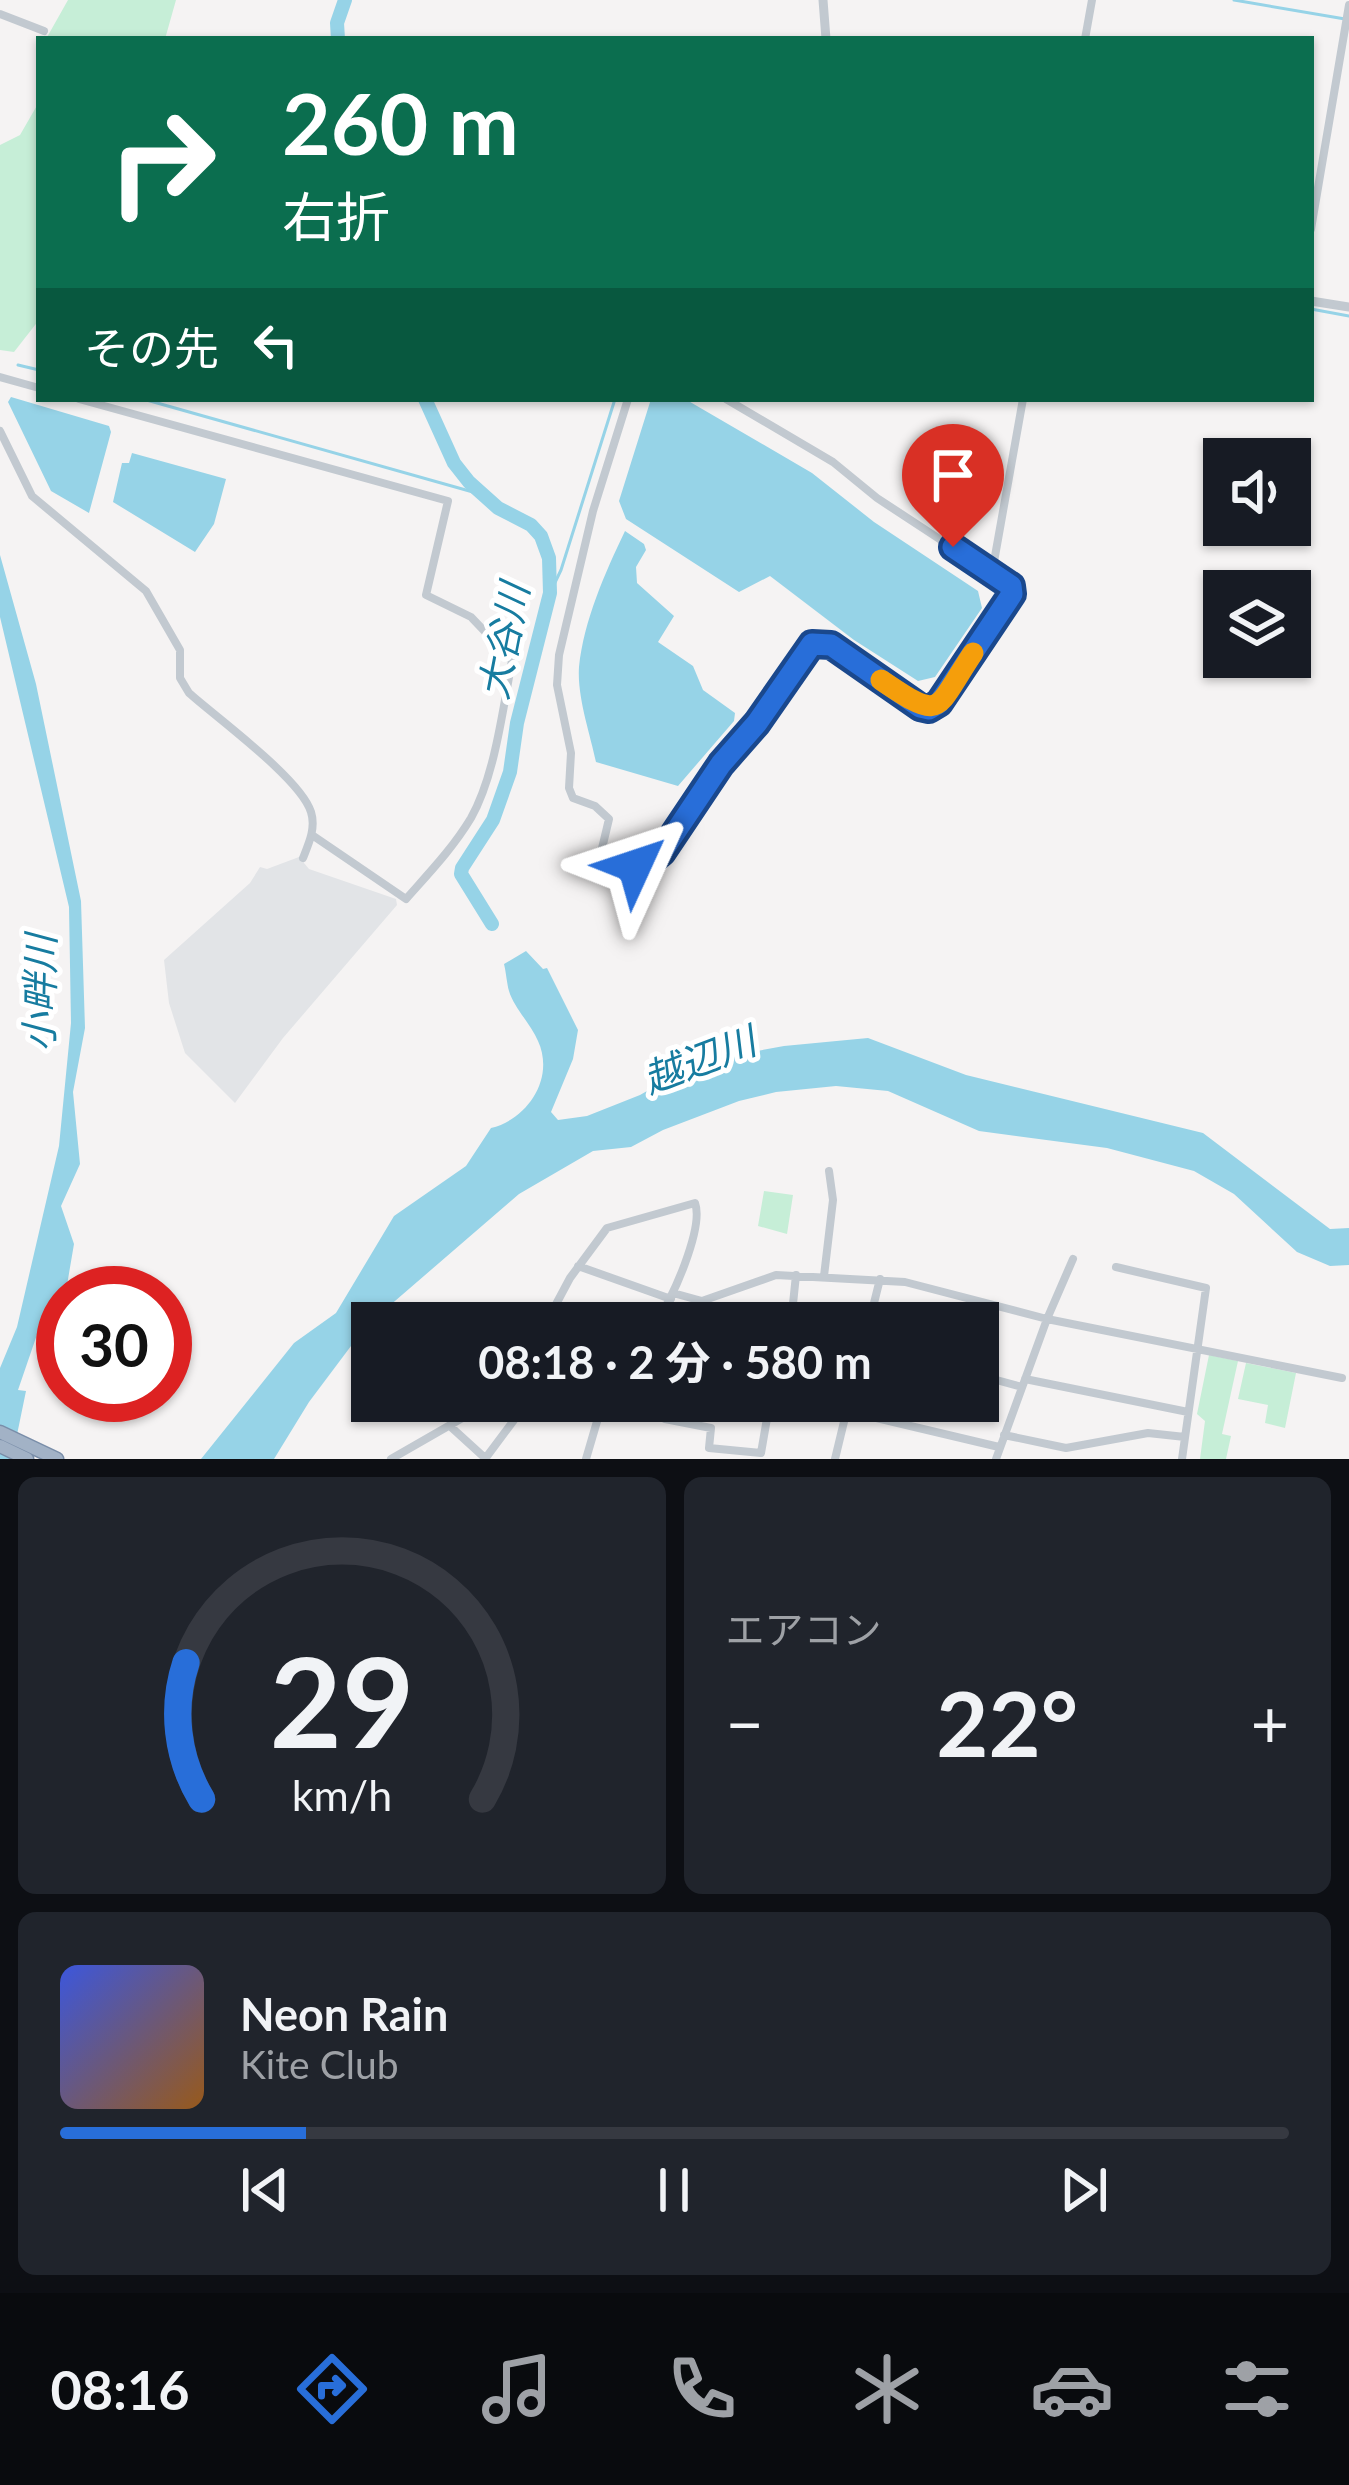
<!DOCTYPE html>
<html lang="ja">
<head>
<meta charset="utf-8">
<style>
  body { margin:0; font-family:Lato,"Noto Sans JP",sans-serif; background:#20242c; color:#f1f3f6; height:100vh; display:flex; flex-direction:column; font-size:45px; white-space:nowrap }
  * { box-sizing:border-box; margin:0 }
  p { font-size:39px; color:#9ea1a6 }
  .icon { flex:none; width:66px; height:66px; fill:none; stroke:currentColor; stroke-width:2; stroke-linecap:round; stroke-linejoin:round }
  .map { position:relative; height:1459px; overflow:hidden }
  .panel { display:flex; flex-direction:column; gap:18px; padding:18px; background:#0d0f14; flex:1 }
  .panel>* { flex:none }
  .top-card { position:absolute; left:36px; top:36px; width:1278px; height:366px; border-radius:0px; box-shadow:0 3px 9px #0004; background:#0b6e4f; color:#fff; overflow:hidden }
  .tools { position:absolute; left:1203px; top:438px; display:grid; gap:24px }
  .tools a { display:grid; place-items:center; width:108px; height:108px; border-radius:0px; background:#171b24; box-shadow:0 3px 9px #0004; font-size:60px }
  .speed { position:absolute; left:36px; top:1266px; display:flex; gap:24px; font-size:60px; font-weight:700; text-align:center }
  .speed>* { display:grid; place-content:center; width:156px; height:156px; border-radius:50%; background:#171b24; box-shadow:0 3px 9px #0004; line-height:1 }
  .speed .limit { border:18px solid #d22; background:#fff; color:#111 }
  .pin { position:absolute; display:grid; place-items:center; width:102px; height:102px; color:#fff; margin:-123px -51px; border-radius:50% 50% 50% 0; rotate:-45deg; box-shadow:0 0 12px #0007 }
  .pin .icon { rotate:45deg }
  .me { position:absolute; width:132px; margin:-66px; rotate:48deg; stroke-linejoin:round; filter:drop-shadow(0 0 9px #0008) }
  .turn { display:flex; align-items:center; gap:42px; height:252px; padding:0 48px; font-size:54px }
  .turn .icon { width:156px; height:156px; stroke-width:2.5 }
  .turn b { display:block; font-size:84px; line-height:102px }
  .then { display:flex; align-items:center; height:114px; padding:0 48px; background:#0003; gap:24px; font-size:45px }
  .big { font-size:90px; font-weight:700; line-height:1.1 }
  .panel .tile { flex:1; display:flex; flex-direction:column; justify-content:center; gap:18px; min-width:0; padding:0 42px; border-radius:18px; background:#20242c }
  .panel .dial { align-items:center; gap:0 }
  .dial svg { height:312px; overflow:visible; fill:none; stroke:#363941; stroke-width:7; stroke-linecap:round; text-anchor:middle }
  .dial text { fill:#f1f3f6; stroke:none }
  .song { display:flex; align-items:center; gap:36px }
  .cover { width:144px; height:144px; border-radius:18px; background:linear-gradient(135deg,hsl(230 70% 55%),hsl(30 70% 35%)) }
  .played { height:12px; border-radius:6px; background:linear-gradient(90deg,#286ed9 20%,#363941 20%) }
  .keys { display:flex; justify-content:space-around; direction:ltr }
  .heat { display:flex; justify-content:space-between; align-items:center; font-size:66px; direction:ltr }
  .panel .tiles { flex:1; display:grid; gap:18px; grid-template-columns:1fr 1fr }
  .tile:last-child { grid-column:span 2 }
  .trip { position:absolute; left:351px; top:1302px; width:648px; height:120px; border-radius:0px; background:#171b24; box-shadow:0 3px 9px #0004; font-weight:700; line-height:120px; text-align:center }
  .menu { display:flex; height:192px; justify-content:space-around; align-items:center; background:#090b0e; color:#9ea1a6 }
  .menu .icon { width:84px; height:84px }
  .menu .current { color:#286ed9 }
  .menu b { font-size:54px; color:#f1f3f6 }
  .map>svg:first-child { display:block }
  .airport { fill:#e2e4e7 }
  .green { fill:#c6eed7 }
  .water { fill:#96d3e7 }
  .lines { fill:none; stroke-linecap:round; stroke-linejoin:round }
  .stream { stroke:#96d3e7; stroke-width:3 }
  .river { stroke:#96d3e7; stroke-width:14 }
  .trunk-casing { stroke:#7a8ea9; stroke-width:15 }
  .minor { stroke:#c2c9d0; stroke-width:8 }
  .tertiary { stroke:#c2c9d0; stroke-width:9 }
  .trunk { stroke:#a2b2c6; stroke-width:12 }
  .route-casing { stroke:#1a488d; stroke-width:30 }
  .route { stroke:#286ed9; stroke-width:21 }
  .slow { stroke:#f59e0b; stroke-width:21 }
  .labels { text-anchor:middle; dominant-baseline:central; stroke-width:10; stroke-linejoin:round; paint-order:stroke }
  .water-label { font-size:39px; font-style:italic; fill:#177ca0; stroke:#fff }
</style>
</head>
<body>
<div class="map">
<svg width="1349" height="1459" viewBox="0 0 1349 1459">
  <rect width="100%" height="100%" fill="#f5f3f3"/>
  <path class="airport" d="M 299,857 L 309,869 L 396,899 L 397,905 L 283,1038 L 235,1103 L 185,1053 L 169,1003 L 164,960 L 250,883 L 260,867 L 267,869 Z"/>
  <path class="green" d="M 68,0 L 176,0 L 165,39 L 46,39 Z
    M 39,102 L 39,320 L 14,352 L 0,350 L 0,145 L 20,135 Z
    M 764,1191 L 793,1195 L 787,1234 L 758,1226 Z
    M 1209,1355 L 1238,1361 L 1222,1434 L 1231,1436 L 1226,1459 L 1200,1459 L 1205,1421 L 1197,1414 Z
    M 1246,1363 L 1296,1373 L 1285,1428 L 1265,1423 L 1268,1405 L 1238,1399 Z"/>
  <path class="water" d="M 11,397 L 109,426 L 111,432 L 89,513 L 51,491 L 8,402 Z
    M 651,399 L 685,399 L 812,473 L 874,522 L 978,591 L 982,608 L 935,677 L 918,681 L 854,640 L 770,576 L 739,592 L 626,519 L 619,501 Z
    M 132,453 L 226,479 L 214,524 L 195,552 L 113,502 L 122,463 L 129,463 Z
    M 625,531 L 644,544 L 646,550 L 636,567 L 637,583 L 674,616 L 658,642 L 693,666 L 703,690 L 735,713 L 734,721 L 678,786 L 596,762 C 590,733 577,697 579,667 C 584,620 605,573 625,531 Z
    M 0,555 L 36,684 L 81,901 L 85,1028 L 73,1092 L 80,1164 L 61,1206 L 74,1244 L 66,1291 L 42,1320 L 18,1390 L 26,1391 L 12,1459 L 0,1459 L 0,1368 L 17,1327 L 59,1146 L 71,1023 L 69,907 L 0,617 Z
    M 526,951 L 543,969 L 547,968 L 578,1030 L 573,1059 L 551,1112 L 558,1120 L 587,1116 L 640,1095 L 698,1062 L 784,1046 L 868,1038 L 966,1075 L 1203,1133 L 1330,1229 L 1349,1228 L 1349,1265 L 1330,1266 L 1297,1252 L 1234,1194 L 1194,1171 L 1107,1148 L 979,1131 L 888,1091 L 836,1086 L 776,1092 L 739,1101 L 663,1130 L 631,1147 L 593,1151 L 519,1194 L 366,1326 L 309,1402 L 274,1459 L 201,1459 L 294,1343 L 336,1313 L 394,1216 L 466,1166 L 491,1128 C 528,1119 555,1078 538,1041 C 531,1024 514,1008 509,991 C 507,984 506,972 504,964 Z"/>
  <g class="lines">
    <path class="stream" d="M 1234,0 L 1345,19
      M 1311,309 L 1349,316
      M 18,365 L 39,370
      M 143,399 L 480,494
      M 550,593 L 561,570 L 615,399"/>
    <path class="river" d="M 338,39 L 337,23 L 345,0
      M 425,399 L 454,463 L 469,482 L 498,508 L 531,525 L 541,536 L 549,558 L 550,593 L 517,723 L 510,772 L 493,820 L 462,868 L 461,874 L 492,924"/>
    <g class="trunk-casing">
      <path id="trunk" d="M 0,1432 L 57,1459
        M 0,1446 L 27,1459"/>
    </g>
    <path class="minor" d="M 0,14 L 44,31
      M 1085,39 L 1092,0
      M 1311,229 L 1349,5
      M 0,377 L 39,388
      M 79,399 L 448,501 L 426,595 L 471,617 L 491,638 L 515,645 C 504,698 497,772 471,818 C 453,848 429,873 406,899 L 312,835
      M 628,399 L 593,511 L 559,655 L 557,685 L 571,753 L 569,788 L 573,798 L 595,806 L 609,819 L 599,861 C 612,873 641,866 656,858 L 721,764 L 757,723 L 807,647 L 818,642 L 831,645 L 920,707 L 929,709 L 939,703 L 1011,594 L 1011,586 L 877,498 L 833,462 L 726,399
      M 0,431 L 32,496 L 146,591 L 180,650 L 180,678 L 189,693 C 217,718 301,779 311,812 C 316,828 309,843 303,858
      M 992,573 L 1023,399
      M 578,1266 L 671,1299
      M 1116,1267 L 1206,1288 L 1182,1459
      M 824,1276 L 833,1200 L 829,1171
      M 673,1293 L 702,1301 L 776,1275 L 905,1282 L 1047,1319 L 1342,1378
      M 546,1323 L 570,1278 L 607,1228 L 695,1203 C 704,1227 672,1302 655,1323
      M 791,1323 L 796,1275
      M 869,1323 L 880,1279
      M 978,1375 L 1022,1387
      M 1025,1379 L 1188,1412
      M 808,1401 L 848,1408
      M 847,1411 L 999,1447
      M 665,1419 L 711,1428 L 709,1448 L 761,1453 L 770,1401
      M 451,1427 L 485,1458
      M 1004,1435 L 1066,1448 L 1148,1433 L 1185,1437
      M 391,1459 L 492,1401
      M 485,1459 L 514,1420 L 522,1401
      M 586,1459 L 603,1401
      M 835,1459 L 849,1401
      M 996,1459 L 1047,1319 L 1073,1259"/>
    <path class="tertiary" d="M 823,0 L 826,39
      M 1311,301 L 1349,307"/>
    <use href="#trunk" class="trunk"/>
  </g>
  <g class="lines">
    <g class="route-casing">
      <path id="route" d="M 635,866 L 650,862 L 662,852 L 721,764 L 757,723 L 812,644 L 831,645 L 920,707 L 929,709 L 939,703 L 1012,594 L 1011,586 L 953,547"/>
    </g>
    <use href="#route" class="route"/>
    <path class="slow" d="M 881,680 C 944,723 934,711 973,653"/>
  </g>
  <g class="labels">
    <g class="water-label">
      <text transform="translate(503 641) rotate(-79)">大谷川</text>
      <text transform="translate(39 993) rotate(-89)">小畔川</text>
      <text transform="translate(699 1059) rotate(-21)">越辺川</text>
    </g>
  </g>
</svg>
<div class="tools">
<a><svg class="icon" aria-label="sound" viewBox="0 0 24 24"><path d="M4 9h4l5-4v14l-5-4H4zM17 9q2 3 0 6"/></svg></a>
<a><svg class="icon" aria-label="layers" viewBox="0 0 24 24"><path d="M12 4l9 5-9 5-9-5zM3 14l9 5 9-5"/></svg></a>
</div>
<div class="speed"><div class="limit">30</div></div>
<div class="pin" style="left:953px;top:547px;background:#d93025"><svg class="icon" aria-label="arrive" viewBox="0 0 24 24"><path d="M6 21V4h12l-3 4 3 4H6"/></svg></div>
<svg class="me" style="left:635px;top:866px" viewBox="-20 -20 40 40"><path d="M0-17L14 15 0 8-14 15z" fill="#286ed9" stroke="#fff" stroke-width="4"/></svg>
<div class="trip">08:18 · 2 分 · 580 m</div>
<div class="top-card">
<div class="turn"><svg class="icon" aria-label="right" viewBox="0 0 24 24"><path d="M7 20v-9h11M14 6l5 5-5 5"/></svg><div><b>260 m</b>右折</div></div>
<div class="then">その先<svg class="icon" aria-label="left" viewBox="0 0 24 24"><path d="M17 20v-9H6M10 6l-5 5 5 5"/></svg></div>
</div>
</div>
<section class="panel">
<div class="tiles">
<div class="tile dial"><svg viewBox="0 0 100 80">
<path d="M14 69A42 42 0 1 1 86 69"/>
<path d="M14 69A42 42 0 0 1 10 34" stroke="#286ed9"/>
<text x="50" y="56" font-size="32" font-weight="700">29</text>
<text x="50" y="72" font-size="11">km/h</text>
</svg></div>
<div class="tile"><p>エアコン</p>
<div class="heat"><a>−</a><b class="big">22°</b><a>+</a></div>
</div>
<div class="tile">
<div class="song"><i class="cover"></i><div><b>Neon Rain</b><p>Kite Club</p></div></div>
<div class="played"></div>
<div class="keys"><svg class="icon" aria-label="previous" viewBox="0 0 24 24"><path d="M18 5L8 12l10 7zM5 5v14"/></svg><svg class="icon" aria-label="pause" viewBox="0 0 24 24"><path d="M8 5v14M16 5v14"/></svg><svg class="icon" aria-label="next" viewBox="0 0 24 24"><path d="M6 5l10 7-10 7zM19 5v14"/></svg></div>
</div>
</div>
</section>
<nav class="menu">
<b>08:16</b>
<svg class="icon current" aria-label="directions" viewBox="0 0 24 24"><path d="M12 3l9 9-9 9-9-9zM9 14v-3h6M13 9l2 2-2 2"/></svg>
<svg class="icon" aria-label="music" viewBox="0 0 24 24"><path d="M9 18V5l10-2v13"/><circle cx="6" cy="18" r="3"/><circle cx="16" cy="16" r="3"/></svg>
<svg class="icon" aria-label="phone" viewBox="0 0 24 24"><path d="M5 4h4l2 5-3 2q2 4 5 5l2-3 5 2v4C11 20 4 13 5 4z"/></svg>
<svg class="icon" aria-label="climate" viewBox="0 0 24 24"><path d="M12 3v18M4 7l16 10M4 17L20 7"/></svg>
<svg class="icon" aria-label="car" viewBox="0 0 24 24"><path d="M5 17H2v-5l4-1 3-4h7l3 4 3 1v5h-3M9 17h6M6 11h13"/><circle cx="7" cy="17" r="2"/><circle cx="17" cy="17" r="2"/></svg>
<svg class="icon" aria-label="filters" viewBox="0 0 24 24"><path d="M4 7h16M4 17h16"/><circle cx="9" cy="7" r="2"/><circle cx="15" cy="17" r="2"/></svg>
</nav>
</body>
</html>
